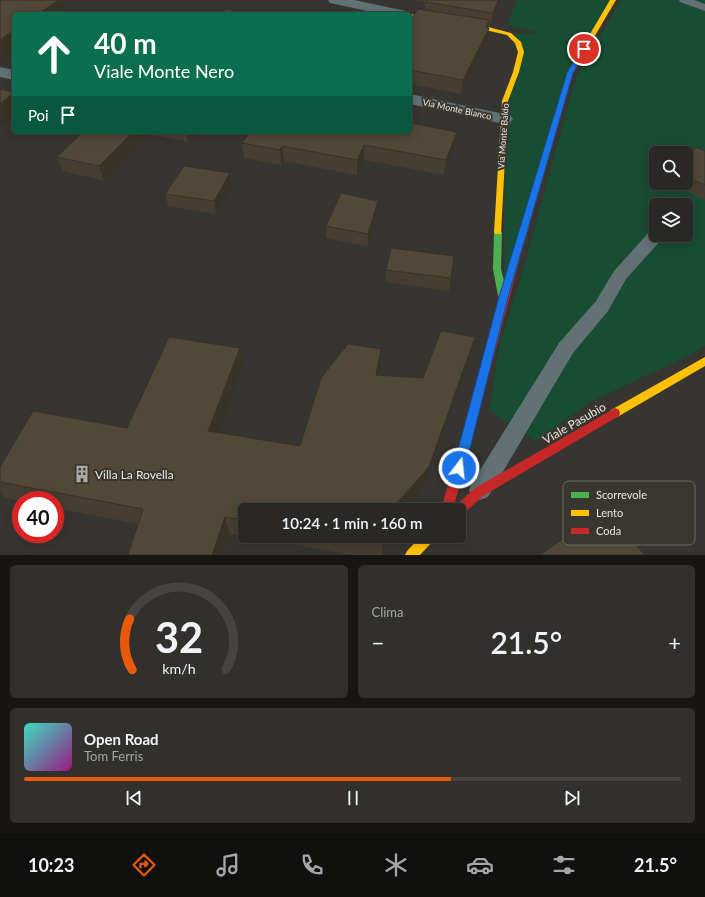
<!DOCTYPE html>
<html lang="it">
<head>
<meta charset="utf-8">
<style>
  body { margin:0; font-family:Lato,sans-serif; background:#31302d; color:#f1f3f6; height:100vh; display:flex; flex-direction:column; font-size:15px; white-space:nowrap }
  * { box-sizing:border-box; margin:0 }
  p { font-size:13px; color:#a5a6a7 }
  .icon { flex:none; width:22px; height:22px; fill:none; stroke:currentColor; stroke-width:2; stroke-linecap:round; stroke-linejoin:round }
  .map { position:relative; height:555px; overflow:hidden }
  .panel { display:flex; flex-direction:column; gap:10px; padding:10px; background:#171614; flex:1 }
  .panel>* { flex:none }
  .guide { position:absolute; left:12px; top:12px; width:400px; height:122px; border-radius:6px; box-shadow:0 2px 10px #0003,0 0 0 1px #454442; background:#0b6e4f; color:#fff; overflow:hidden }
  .tools { position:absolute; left:649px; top:146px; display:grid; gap:8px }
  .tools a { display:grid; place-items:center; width:44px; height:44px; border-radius:6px; background:#292825; box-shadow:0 2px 10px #0003,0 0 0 1px #454442; font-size:20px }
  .speed { position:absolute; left:12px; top:491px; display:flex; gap:8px; font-size:20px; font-weight:700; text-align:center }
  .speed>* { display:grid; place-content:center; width:52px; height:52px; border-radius:50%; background:#292825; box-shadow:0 2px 10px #0003,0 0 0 1px #454442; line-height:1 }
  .speed .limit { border:6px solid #d22; background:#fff; color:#111 }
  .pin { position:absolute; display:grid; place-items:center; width:34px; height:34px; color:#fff; margin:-17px; border:2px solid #fff; border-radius:50%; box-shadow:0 1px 4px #0007 }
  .me { position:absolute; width:44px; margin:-22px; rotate:16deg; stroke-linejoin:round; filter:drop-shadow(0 0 3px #0008) }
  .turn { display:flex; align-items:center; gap:14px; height:84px; padding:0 16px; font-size:18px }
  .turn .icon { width:52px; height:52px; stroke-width:2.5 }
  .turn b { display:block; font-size:28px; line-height:34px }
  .then { display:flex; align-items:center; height:38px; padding:0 16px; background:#0003; gap:8px; font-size:15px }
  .big { font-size:30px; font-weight:600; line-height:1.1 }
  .panel .widget { flex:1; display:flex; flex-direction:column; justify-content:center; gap:6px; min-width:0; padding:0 14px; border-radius:6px; background:#31302d }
  .panel .dial { align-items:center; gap:0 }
  .dial svg { height:104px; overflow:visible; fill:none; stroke:#454442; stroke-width:7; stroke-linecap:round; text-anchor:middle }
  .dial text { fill:#f1f3f6; stroke:none }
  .song { display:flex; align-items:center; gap:12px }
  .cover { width:48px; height:48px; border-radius:6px; background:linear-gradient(135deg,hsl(170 70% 55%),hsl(310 70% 35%)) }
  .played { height:4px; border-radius:2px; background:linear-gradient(90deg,#ea580c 65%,#454442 65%) }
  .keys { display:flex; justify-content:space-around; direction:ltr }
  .heat { display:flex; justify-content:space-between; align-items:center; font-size:22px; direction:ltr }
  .panel .tiles { flex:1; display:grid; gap:10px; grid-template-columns:1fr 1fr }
  .widget:last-child { grid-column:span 2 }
  .trip { position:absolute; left:238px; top:503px; width:228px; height:40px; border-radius:6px; background:#292825; box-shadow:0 2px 10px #0003,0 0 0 1px #454442; font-weight:600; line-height:40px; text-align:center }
  .dock { display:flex; height:64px; justify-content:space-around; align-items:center; background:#10100f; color:#a5a6a7 }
  .dock .icon { width:28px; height:28px }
  .dock .active { color:#ea580c }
  .dock b { font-size:18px; color:#f1f3f6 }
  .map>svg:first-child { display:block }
  .green { fill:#184c33; fill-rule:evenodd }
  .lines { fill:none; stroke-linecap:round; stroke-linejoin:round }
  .lane { fill:#627173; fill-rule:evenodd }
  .street { fill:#627173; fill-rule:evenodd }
  .fast { fill:#4caf50; fill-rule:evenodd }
  .slow { fill:#ffc107; fill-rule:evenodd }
  .jam { fill:#c62828; fill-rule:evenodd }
  .wall { fill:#463e30 }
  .shaded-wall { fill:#393227 }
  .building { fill:#514838; stroke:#393227 }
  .route { fill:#1a73e8; stroke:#114b97 }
  .labels { text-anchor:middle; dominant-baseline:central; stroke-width:4; stroke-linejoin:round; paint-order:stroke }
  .far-street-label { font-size:9px; fill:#e8e7e2; stroke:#39362f }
  .near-street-label { font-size:12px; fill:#e8e7e2; stroke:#39362f }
  .near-poi-label { font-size:12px; fill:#e8e7e2; stroke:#39362f; text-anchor:start }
  .key { fill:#39362f; stroke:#6e6b65; stroke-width:1 }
  .key-label { font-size:11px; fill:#e8e7e2 }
</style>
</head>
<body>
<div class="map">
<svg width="705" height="555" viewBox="0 0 705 555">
  <rect width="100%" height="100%" fill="#373531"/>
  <path class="green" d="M 517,0 L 613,0 L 570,73 L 504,297 L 505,101 L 521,52 L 509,34 L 540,33 L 507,25 Z
    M 621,0 L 705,0 L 705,346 L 686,357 L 590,402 L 536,441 L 489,411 L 499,347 L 520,281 L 576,77 ZM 656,153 L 686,153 L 686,183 L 656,183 ZM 656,205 L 686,205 L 686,235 L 656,235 Z"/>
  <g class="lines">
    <path class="lane" d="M 679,0 L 694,0 L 705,4 L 705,11 L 680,2 Z
      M 656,230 L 656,235 L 664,235 L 662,239 L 626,279 L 608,311 L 573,353 L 488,497 L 480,500 L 472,497 L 469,490 L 472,483 L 559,343 L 596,301 L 614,271 L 650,231 Z"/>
    <path class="street" d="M 328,0 L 354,0 L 406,11 L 408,14 L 381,14 L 330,3 Z
      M 0,67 L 14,70 L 14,80 L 0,77 Z
      M 410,94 L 504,114 L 510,115 L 513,119 L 510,123 L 504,124 L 410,104 Z"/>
    <path class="fast" d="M 498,229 L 502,232 L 501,269 L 508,296 L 506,298 L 500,298 L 498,296 L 493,269 L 494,232 Z"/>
    <path class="slow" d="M 610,0 L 616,0 L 573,73 L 524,243 L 520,246 L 517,245 L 516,243 L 567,73 Z
      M 410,14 L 481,25 L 511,33 L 521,42 L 524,52 L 519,72 L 508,101 L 501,234 L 495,234 L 494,232 L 502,101 L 513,72 L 518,52 L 515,43 L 507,35 L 481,29 L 410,18 Z
      M 705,357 L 705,366 L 619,416 L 615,418 L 611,416 L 610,413 L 611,410 Z
      M 421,536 L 436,536 L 434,540 L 420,555 L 405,555 L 407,551 Z"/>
    <path class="jam" d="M 520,240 L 524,243 L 453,510 L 441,510 L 516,243 Z
      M 615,408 L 619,410 L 620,413 L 619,416 L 483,496 L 463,514 L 459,516 L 459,510 L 453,510 L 455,506 L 475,488 Z"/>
  </g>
  <path class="wall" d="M 413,0 L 501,0 L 491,24 L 488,23 L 487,42 L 461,94 L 410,84 L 410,20 L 425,10 L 425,2 Z
    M 83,132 L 196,132 L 188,142 L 149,134 L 104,181 L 63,171 L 57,157 Z
    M 242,143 L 455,146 L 444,175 L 364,160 L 357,175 L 284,161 L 281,165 L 244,158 Z
    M 705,151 L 705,200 L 668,183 L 686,183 L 686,158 Z
    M 230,173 L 232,186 L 216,214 L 168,206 L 165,194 Z
    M 378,201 L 378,213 L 368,246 L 326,238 L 326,226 Z
    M 454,256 L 449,291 L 386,282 L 386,270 Z
    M 381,349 L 380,368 L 379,375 L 423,378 L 471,356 L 426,484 L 245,510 L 245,536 L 389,536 L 383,555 L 354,555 L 230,534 L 138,524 L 55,508 L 55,500 L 21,500 L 21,501 L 5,498 L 0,491 L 0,467 L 127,428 L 243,367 L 219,433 L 300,446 Z"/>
  <path class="shaded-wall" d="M 59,0 L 63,0 L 67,13 L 66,14 L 38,14 Z
    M 498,0 L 501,0 L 491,24 L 493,13 Z
    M 489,20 L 487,33 L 489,28 L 487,42 L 461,94 L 463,80 Z
    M 14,30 L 14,50 L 0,60 L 0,40 Z
    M 14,93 L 14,115 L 0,126 L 0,104 Z
    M 133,132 L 148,132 L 149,134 L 104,181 L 99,166 Z
    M 186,132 L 196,132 L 188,142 Z
    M 457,132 L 455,146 L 444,175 L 446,160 Z
    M 364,145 L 364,160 L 357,175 L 357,160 Z
    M 282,146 L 284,161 L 281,165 L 280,150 Z
    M 230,173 L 232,186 L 216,214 L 214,201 Z
    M 378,201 L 378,213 L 368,246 L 368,234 Z
    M 475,337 L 471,356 L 426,484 L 404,510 L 394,510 L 396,504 Z
    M 240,348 L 243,367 L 213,450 L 208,431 Z
    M 381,349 L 380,368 L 375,394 L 376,375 Z
    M 225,517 L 230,534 L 223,555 L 212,555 Z
    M 385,536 L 389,536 L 383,555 L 382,555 L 383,544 Z"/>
  <path class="building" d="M 0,0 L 59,0 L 38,14 L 14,14 L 14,30 L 0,40 Z
    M 427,0 L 498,0 L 493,13 L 426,2 Z
    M 227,9 L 253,14 L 218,14 Z
    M 418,9 L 489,20 L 486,27 L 489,28 L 463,80 L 410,70 L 410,20 Z
    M 0,89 L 14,92 L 14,93 L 0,104 Z
    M 410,123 L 457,132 L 446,160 L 364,145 L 357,160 L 282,146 L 280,150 L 242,143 L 250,132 L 410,132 Z
    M 83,132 L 133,132 L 99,166 L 57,157 Z
    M 696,147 L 705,151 L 705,185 L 686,177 L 686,158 Z
    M 184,166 L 230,173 L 214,201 L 165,194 Z
    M 341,193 L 378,201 L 368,234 L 326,226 Z
    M 391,248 L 454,256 L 451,278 L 386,270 Z
    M 441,331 L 475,337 L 429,467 L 396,504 L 394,510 L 245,510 L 245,520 L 225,517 L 212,555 L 128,555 L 143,509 L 0,482 L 0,467 L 33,411 L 127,428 L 169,337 L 240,348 L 208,431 L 300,446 L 321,378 L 348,344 L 381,349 L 376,375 L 423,378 Z
    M 604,510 L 645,555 L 540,555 Z
    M 338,536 L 385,536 L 383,544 Z"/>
  <path class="route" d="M 582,48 L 587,49 L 573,73 L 508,297 L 465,468 L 463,472 L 459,473 L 455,472 L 453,468 L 499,297 L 567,73 Z"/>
  <defs>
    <g id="building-bare" transform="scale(1.38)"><path d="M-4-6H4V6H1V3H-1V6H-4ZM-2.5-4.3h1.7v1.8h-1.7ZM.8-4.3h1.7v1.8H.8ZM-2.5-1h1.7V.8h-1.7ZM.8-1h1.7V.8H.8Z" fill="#aaa9a4" stroke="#39362f" stroke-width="2.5" paint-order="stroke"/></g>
  </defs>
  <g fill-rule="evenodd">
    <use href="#building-bare" x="82" y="474"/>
  </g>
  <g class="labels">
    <g class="far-street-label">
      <text transform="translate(457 109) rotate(12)">Via Monte Bianco</text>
      <text transform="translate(503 136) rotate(-86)">Via Monte Baldo</text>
    </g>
    <g class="near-street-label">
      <text transform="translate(574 423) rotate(-30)">Viale Pasubio</text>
    </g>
    <g class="near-poi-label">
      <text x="95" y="474">Villa La Rovella</text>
    </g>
  </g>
  <rect x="563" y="481" width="132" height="64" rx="6" class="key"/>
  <rect x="571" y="492" width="18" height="6" fill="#4caf50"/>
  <rect x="571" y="510" width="18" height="6" fill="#ffc107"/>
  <rect x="571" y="528" width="18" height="6" fill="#c62828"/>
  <g class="key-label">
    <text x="596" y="499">Scorrevole</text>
    <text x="596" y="517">Lento</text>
    <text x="596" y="535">Coda</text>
  </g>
</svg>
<div class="tools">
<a><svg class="icon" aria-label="search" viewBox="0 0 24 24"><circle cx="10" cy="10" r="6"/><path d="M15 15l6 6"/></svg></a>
<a><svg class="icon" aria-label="layers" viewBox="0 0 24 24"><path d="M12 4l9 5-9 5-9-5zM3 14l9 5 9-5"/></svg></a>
</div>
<div class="speed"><div class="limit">40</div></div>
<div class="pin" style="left:584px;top:49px;background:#d93025"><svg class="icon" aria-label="arrive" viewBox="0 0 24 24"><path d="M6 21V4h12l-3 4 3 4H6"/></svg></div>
<svg class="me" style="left:459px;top:468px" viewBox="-20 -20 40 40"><circle r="17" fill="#1a73e8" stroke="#fff" stroke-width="3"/><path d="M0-11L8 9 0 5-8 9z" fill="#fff"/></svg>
<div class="trip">10:24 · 1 min · 160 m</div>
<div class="guide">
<div class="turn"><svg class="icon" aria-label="ahead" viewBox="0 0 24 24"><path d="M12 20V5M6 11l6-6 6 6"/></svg><div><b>40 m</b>Viale Monte Nero</div></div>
<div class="then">Poi<svg class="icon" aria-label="arrive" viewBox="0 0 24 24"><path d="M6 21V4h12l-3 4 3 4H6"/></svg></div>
</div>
</div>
<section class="panel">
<div class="tiles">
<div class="widget dial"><svg viewBox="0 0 100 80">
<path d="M14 69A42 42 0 1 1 86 69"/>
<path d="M14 69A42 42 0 0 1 12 30" stroke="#ea580c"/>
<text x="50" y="56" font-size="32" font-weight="700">32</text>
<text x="50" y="72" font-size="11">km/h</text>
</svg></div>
<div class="widget"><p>Clima</p>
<div class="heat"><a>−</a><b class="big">21.5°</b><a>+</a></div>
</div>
<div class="widget">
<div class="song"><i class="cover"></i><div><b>Open Road</b><p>Tom Ferris</p></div></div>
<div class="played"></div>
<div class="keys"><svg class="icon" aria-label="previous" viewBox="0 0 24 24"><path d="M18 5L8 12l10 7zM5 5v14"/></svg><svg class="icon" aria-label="pause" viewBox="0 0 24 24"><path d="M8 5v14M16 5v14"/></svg><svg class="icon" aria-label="next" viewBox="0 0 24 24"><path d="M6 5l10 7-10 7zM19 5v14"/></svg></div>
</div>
</div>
</section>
<nav class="dock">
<b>10:23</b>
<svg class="icon active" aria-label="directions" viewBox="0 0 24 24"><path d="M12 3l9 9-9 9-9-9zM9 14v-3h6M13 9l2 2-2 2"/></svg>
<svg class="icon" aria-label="music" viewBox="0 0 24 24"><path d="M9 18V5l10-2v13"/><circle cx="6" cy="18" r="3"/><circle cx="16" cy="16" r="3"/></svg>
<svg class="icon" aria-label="phone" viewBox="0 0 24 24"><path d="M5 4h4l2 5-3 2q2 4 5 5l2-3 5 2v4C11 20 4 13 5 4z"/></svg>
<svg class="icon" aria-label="climate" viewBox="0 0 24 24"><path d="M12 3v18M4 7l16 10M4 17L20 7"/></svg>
<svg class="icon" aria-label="car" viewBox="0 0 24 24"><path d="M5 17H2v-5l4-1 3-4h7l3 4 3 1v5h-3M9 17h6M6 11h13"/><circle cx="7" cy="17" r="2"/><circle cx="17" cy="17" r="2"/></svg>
<svg class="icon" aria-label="filters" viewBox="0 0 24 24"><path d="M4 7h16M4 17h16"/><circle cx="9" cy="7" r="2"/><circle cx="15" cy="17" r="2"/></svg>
<b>21.5°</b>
</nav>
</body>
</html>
